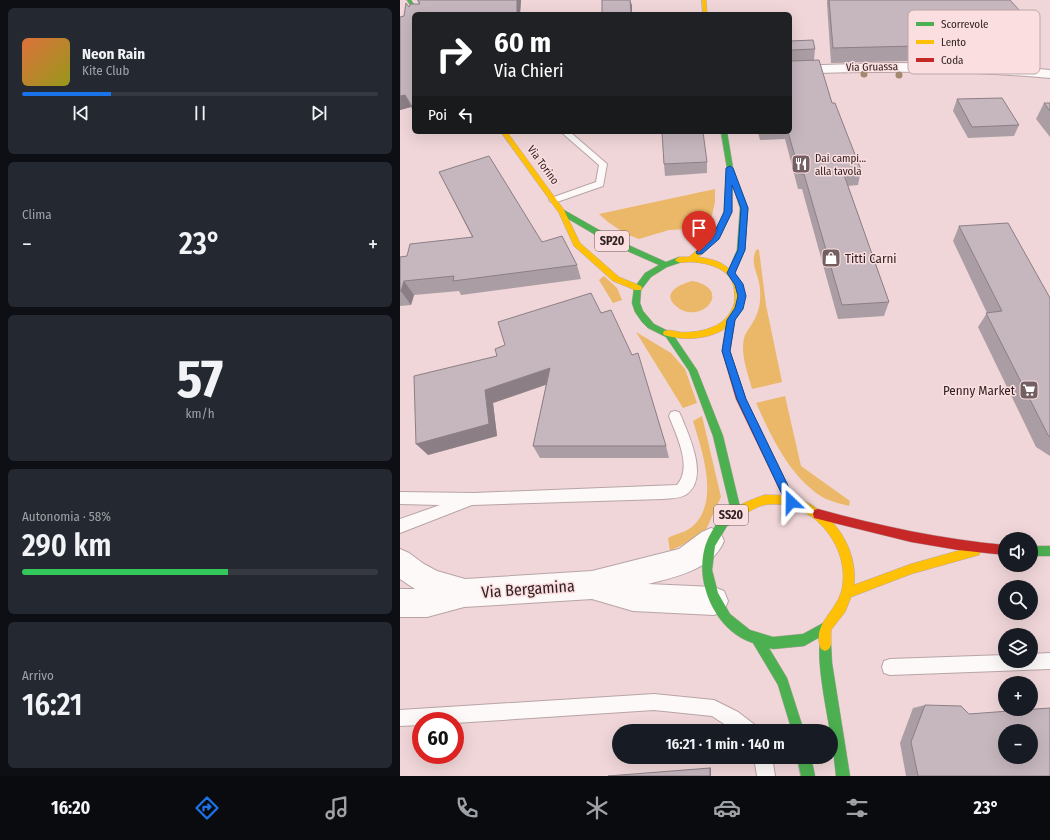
<!DOCTYPE html>
<html lang="it">
<head>
<meta charset="utf-8">
<style>
  body { margin:0; font-family:"Fira Sans Condensed",sans-serif; background:#242831; color:#f1f3f6; height:100vh; display:flex; flex-direction:column; font-size:15px; white-space:nowrap }
  * { box-sizing:border-box; margin:0 }
  p { font-size:13px; color:#9ea1a6 }
  .icon { flex:none; width:22px; height:22px; fill:none; stroke:currentColor; stroke-width:2; stroke-linecap:round; stroke-linejoin:round }
  .map { position:relative; flex:1; overflow:hidden }
  .drawer { display:flex; flex-direction:column; gap:8px; padding:8px; background:#0d0f14; width:400px }
  .drawer>* { flex:none }
  .banner { position:absolute; left:12px; top:12px; width:380px; height:122px; border-radius:6px; box-shadow:0 4px 16px #0002; background:#202124; color:#fff; overflow:hidden }
  .buttons { position:absolute; left:598px; top:532px; display:grid; gap:8px }
  .buttons a { display:grid; place-items:center; width:40px; height:40px; border-radius:50%; background:#171b24; box-shadow:0 4px 16px #0002; font-size:20px }
  .speed { position:absolute; left:12px; top:712px; display:flex; gap:8px; font-size:20px; font-weight:700; text-align:center }
  .speed>* { display:grid; place-content:center; width:52px; height:52px; border-radius:50%; background:#171b24; box-shadow:0 4px 16px #0002; line-height:1 }
  .speed .limit { border:6px solid #d22; background:#fff; color:#111 }
  .pin { position:absolute; display:grid; place-items:center; width:34px; height:34px; color:#fff; margin:-41px -17px; border-radius:50% 50% 50% 0; rotate:-45deg; box-shadow:0 0 4px #0007 }
  .pin .icon { rotate:45deg }
  .me { position:absolute; width:44px; margin:-22px; rotate:337deg; stroke-linejoin:round; filter:drop-shadow(0 0 3px #0008) }
  .turn { display:flex; align-items:center; gap:14px; height:84px; padding:0 16px; font-size:18px }
  .turn .icon { width:52px; height:52px; stroke-width:2.5 }
  .turn b { display:block; font-size:28px; line-height:34px }
  .then { display:flex; align-items:center; height:38px; padding:0 16px; background:#0003; gap:8px; font-size:15px }
  .big { font-size:30px; font-weight:600; line-height:1.1 }
  .drawer .widget { flex:1; display:flex; flex-direction:column; justify-content:center; gap:6px; min-width:0; padding:0 14px; border-radius:6px; background:#242831 }
  .drawer .dial { align-items:center; gap:0 }
  .dial b { font-size:52px; line-height:1 }
  .song { display:flex; align-items:center; gap:12px }
  .cover { width:48px; height:48px; border-radius:6px; background:linear-gradient(135deg,hsl(20 70% 55%),hsl(60 70% 35%)) }
  .played { height:4px; border-radius:2px; background:linear-gradient(90deg,#1a73e8 25%,#363941 25%) }
  .keys { display:flex; justify-content:space-around; direction:ltr }
  .heat { display:flex; justify-content:space-between; align-items:center; font-size:22px; direction:ltr }
  .charge { height:6px; border-radius:3px; background:linear-gradient(90deg,#34c759 58%,#363941 0) }
  .trip { position:absolute; left:212px; top:724px; width:226px; height:40px; border-radius:20px; background:#171b24; box-shadow:0 4px 16px #0002; font-weight:600; line-height:40px; text-align:center }
  .tabs { display:flex; height:64px; justify-content:space-around; align-items:center; background:#090b0e; color:#9ea1a6 }
  .tabs .icon { width:28px; height:28px }
  .tabs .active { color:#1a73e8 }
  .tabs b { font-size:18px; color:#f1f3f6 }
  main { display:flex; flex:1; min-height:0 }
  .map>svg:first-child { display:block }
  .green { fill:#ebb768 }
  .lines { fill:none; stroke-linecap:round; stroke-linejoin:round }
  .lane-casing { stroke:#b8a4a5; stroke-width:2 }
  .street-casing { stroke:#b8a4a5; stroke-width:2 }
  .fast-casing { stroke:#b8a4a5; stroke-width:1 }
  .slow-casing { stroke:#b8a4a5; stroke-width:1 }
  .jam-casing { stroke:#b8a4a5; stroke-width:1 }
  .lane { fill:#fdf9f9; fill-rule:evenodd }
  .street { fill:#fdf9f9; fill-rule:evenodd }
  .fast { fill:#4caf50; fill-rule:evenodd }
  .slow { fill:#ffc107; fill-rule:evenodd }
  .jam { fill:#c62828; fill-rule:evenodd }
  .tree { fill:#a4886e }
  .wall { fill:#aa9da3 }
  .shaded-wall { fill:#8b7f85 }
  .building { fill:#c6b6be; stroke:#8b7f85; fill-rule:evenodd }
  .route { fill:#1a73e8; stroke:#114b97 }
  .labels { text-anchor:middle; dominant-baseline:central; stroke-width:3; stroke-linejoin:round; paint-order:stroke }
  .far-street-label { font-size:11px; fill:#322122; stroke:#fbdfe0 }
  .far-poi-label { font-size:11px; fill:#322122; stroke:#fbdfe0; text-anchor:start }
  .shield { fill:#fbdfe0; stroke:#6e5a5b; stroke-width:1 }
  .shield-label { font-size:12px; font-weight:bold; fill:#322122 }
  .poi-label { font-size:13px; fill:#322122; stroke:#fbdfe0; text-anchor:start }
  .near-street-label { font-size:16px; fill:#322122; stroke:#fbdfe0 }
  .key { fill:#fbdfe0; stroke:#bfa6a7; stroke-width:1 }
  .key-label { font-size:11px; fill:#322122 }
</style>
</head>
<body>
<main>
<section class="drawer">
<div class="widget">
<div class="song"><i class="cover"></i><div><b>Neon Rain</b><p>Kite Club</p></div></div>
<div class="played"></div>
<div class="keys"><svg class="icon" aria-label="previous" viewBox="0 0 24 24"><path d="M18 5L8 12l10 7zM5 5v14"/></svg><svg class="icon" aria-label="pause" viewBox="0 0 24 24"><path d="M8 5v14M16 5v14"/></svg><svg class="icon" aria-label="next" viewBox="0 0 24 24"><path d="M6 5l10 7-10 7zM19 5v14"/></svg></div>
</div>
<div class="widget"><p>Clima</p>
<div class="heat"><a>−</a><b class="big">23°</b><a>+</a></div>
</div>
<div class="widget dial"><b>57</b><p>km/h</p></div>
<div class="widget"><p>Autonomia · 58%</p><b class="big">290 km</b><div class="charge"></div></div>
<div class="widget"><p>Arrivo</p><b class="big">16:21</b></div>
</section>
<div class="map">
<svg width="650" height="776" viewBox="0 0 650 776">
  <rect width="100%" height="100%" fill="#f0d6d8"/>
  <path class="green" d="M 315,189 L 315,202 L 309,228 L 269,230 L 239,239 L 226,234 L 208,222 L 199,214 Z
    M 357,249 L 359,250 L 366,305 L 382,382 L 352,389 C 348,373 339,352 345,335 C 347,331 351,326 353,322 C 359,312 361,302 360,290 C 360,276 348,262 357,249 Z
    M 204,276 L 217,288 L 222,300 L 213,303 L 199,280 Z
    M 293,281 C 335,290 299,327 276,306 C 260,293 282,283 293,281 Z
    M 236,332 L 271,353 L 285,369 L 297,403 L 283,408 Z
    M 385,396 L 401,466 L 450,501 L 449,506 C 442,504 433,502 426,499 C 391,480 372,438 356,403 Z
    M 302,416 L 321,497 L 304,534 L 270,551 L 268,538 C 275,534 287,532 293,526 C 320,501 302,451 293,421 Z"/>
  <g class="lines">
    <g class="lane-casing">
      <path id="lane" d="M 161,132 L 170,132 L 207,164 L 203,186 L 154,203 L 151,202 L 149,200 L 151,198 L 196,182 L 199,165 Z
        M 275,411 L 279,412 L 281,416 C 289,436 309,477 287,494 C 280,499 271,498 263,499 L 72,505 L 0,533 L 0,519 L 40,505 L 0,504 L 0,492 L 74,493 L 277,485 C 293,467 276,435 269,416 L 271,412 Z
        M 650,653 L 650,669 L 490,675 L 484,673 L 482,667 L 484,661 L 490,659 L 605,655 L 605,661 L 631,661 L 631,654 Z
        M 254,694 L 314,700 L 338,712 L 355,725 L 358,731 L 335,731 L 312,716 L 254,710 L 55,723 L 55,721 L 21,721 L 21,725 L 0,726 L 0,710 Z
        M 354,757 L 372,757 L 375,776 L 357,776 Z"/>
    </g>
    <g class="street-casing">
      <path id="street" d="M 488,63 C 542,63 596,65 650,70 L 650,78 C 563,70 477,71 390,74 L 390,66 Z
        M 311,528 L 320,532 L 324,541 C 312,570 275,577 248,584 L 314,587 L 324,591 L 328,601 L 324,611 L 314,615 L 233,611 L 192,599 L 64,607 L 27,617 L 0,617 L 0,589 L 15,589 L 0,579 L 0,549 L 9,553 L 24,564 L 37,571 L 65,579 L 192,571 L 279,549 L 302,532 Z"/>
    </g>
    <g class="fast-casing">
      <path id="fast" d="M 7,0 L 11,0 L 20,14 L 16,14 Z
        M 321,132 L 327,132 L 333,168 L 348,208 L 345,250 L 335,273 L 331,276 L 327,273 L 337,250 L 340,208 L 327,168 Z
        M 160,210 L 164,210 L 215,239 L 266,262 L 279,257 L 282,258 L 282,262 L 267,267 L 251,277 L 241,290 L 240,303 L 243,311 L 254,324 L 272,333 L 297,370 L 323,436 L 341,511 L 340,514 L 336,516 L 332,514 L 331,511 L 313,436 L 289,371 L 266,337 L 248,328 L 242,322 L 235,312 L 232,303 L 234,288 L 245,273 L 259,265 L 209,243 L 160,214 Z
        M 327,515 L 331,516 L 332,520 L 331,524 L 327,526 L 315,546 L 312,570 L 318,593 L 330,614 L 350,630 L 373,637 L 403,634 L 425,622 L 429,624 L 431,628 L 429,632 L 404,646 L 373,649 L 369,648 L 387,678 L 404,731 L 392,731 L 378,685 L 353,643 C 311,630 289,570 311,533 C 316,525 318,519 327,515 Z
        M 631,546 L 650,546 L 650,556 L 631,556 Z
        M 425,639 L 429,641 L 431,645 L 432,663 L 450,776 L 436,776 L 431,731 L 430,731 C 427,713 415,654 421,641 Z
        M 397,757 L 411,757 L 415,776 L 401,776 Z"/>
    </g>
    <g class="slow-casing">
      <path id="slow" d="M 302,0 L 306,0 L 307,14 L 303,14 Z
        M 101,132 L 107,132 L 164,210 L 180,243 L 219,277 L 241,286 L 242,288 L 241,290 L 235,290 L 213,281 L 174,246 L 159,213 Z
        M 329,178 L 332,180 L 332,212 L 319,239 L 298,257 C 306,258 317,260 324,265 C 344,277 349,303 334,321 C 318,339 286,342 264,335 L 263,333 L 264,331 C 269,329 274,331 279,332 C 292,333 304,331 315,326 C 322,323 329,316 332,309 C 336,302 335,295 334,288 C 331,268 306,262 289,262 C 284,262 279,264 275,260 L 279,257 L 289,257 L 313,236 L 324,212 L 326,180 Z
        M 365,495 C 377,495 388,495 399,499 C 433,512 458,548 454,585 L 511,564 L 575,546 L 579,547 L 580,551 L 579,555 L 575,556 L 511,574 L 451,597 L 445,612 L 431,630 L 431,645 L 429,649 L 425,651 L 421,649 C 411,624 437,612 442,589 C 451,545 410,497 364,505 C 350,508 340,520 327,525 L 323,524 L 322,520 C 327,509 354,498 365,495 Z"/>
    </g>
    <g class="jam-casing">
      <path id="jam" d="M 331,317 L 335,320 L 330,351 L 346,399 L 396,502 L 395,505 L 391,507 L 387,505 L 336,399 L 322,351 L 327,320 Z
        M 418,509 C 480,526 541,539 605,545 L 605,555 L 558,550 L 511,542 L 414,518 L 413,514 L 414,510 Z"/>
    </g>
    <use href="#lane" class="lane"/>
    <use href="#street" class="street"/>
    <use href="#fast" class="fast"/>
    <use href="#slow" class="slow"/>
    <use href="#jam" class="jam"/>
  </g>
  <g class="tree">
    <circle cx="464" cy="74" r="3.5"/>
    <circle cx="499" cy="75" r="3.5"/>
  </g>
  <path class="wall" d="M 17,0 L 121,0 L 120,14 L 14,14 L 14,113 L 11,107 L 0,110 L 0,17 L 4,16 L 19,4 Z
    M 427,0 L 429,0 L 638,31 L 632,45 L 595,47 L 590,59 L 431,63 L 427,4 Z
    M 390,41 L 415,49 L 414,60 L 461,170 L 458,185 L 448,186 L 489,302 L 484,316 L 438,319 L 402,189 L 398,189 L 385,139 L 360,140 L 358,132 L 390,132 Z
    M 557,99 L 619,125 L 614,136 L 568,138 L 553,111 Z
    M 644,103 L 650,103 L 650,137 L 636,119 Z
    M 307,162 L 307,173 L 265,176 L 264,164 Z
    M 39,172 L 177,265 L 181,279 L 61,295 L 59,291 L 14,295 L 11,305 L 0,306 L 0,257 L 7,256 L 72,237 Z
    M 559,226 L 650,298 L 650,456 L 636,447 L 578,327 L 587,313 L 553,241 Z
    M 97,356 L 266,446 L 269,458 L 140,458 L 133,446 L 146,385 L 93,403 L 97,436 L 28,455 Z
    M 525,705 L 569,714 L 650,776 L 506,776 L 500,743 L 513,708 Z"/>
  <path class="shaded-wall" d="M 117,0 L 121,0 L 120,14 L 117,14 Z
    M 230,0 L 232,5 L 232,14 L 231,14 Z
    M 391,50 L 390,64 L 390,51 Z
    M 5,95 L 11,107 L 0,110 L 0,96 Z
    M 4,281 L 14,295 L 11,305 L 1,291 Z
    M 150,368 L 156,381 L 93,403 L 97,436 L 28,455 L 16,444 L 85,390 Z
    M 311,767 L 311,776 L 310,776 L 310,768 Z"/>
  <path class="building" d="M 18,0 L 117,0 L 117,14 L 14,14 L 14,110 L 5,95 L 0,96 L 0,17 L 4,16 L 6,3 L 9,7 L 11,4 L 20,4 Z
    M 202,0 L 230,0 L 231,14 L 202,14 Z
    M 429,0 L 610,0 L 638,31 L 589,33 L 596,44 L 433,48 Z
    M 413,40 L 415,49 L 391,50 L 390,51 L 390,41 Z
    M 390,60 L 391,61 L 419,60 L 432,103 L 435,103 L 461,170 L 443,172 L 489,302 L 442,305 L 404,174 L 400,174 L 388,132 L 390,132 Z
    M 602,98 L 619,125 L 572,127 L 557,99 Z
    M 644,103 L 650,103 L 650,111 Z
    M 262,132 L 303,132 L 307,162 L 264,164 Z
    M 89,156 L 142,242 L 162,236 L 177,265 L 53,281 L 54,276 L 4,281 L 1,291 L 0,291 L 0,257 L 7,256 L 10,244 L 73,237 L 39,172 Z
    M 608,223 L 650,298 L 650,437 L 648,435 L 586,313 L 602,311 L 559,226 Z
    M 191,293 L 201,313 L 211,310 L 232,355 L 238,353 L 266,446 L 133,446 L 150,368 L 85,390 L 89,424 L 16,444 L 14,376 L 97,356 L 95,349 L 105,345 L 98,322 Z
    M 525,705 L 561,706 L 569,714 L 650,708 L 650,776 L 518,776 L 511,742 ZM 605,731 L 631,731 L 631,757 L 605,757 Z
    M 310,768 L 310,776 L 208,776 Z"/>
  <path class="route" d="M 330,166 L 333,168 L 348,208 L 345,250 L 335,273 L 343,284 L 346,296 L 343,309 L 335,320 L 330,351 L 346,399 L 396,502 L 395,505 L 391,506 L 387,505 L 337,399 L 322,351 L 327,320 L 335,308 L 338,296 L 335,285 L 327,273 L 338,250 L 341,208 L 332,185 L 332,212 L 319,239 L 302,254 L 297,254 L 296,252 L 313,235 L 324,212 L 326,168 Z"/>
  <defs>
    <g id="restaurant-square" transform="scale(1)"><rect x="-9" y="-9" width="18" height="18" rx="4" fill="#746062" stroke="#fbdfe0"/><path d="M-5-6h1v4h1v-4h1v4h1v-4h1v5L-1.5 .5V6h-2V.5L-5-1ZM5-6V6H3V1.5H1.5Q1.5-4 5-6Z" fill="#fff"/></g>
    <g id="shop-square" transform="scale(1)"><rect x="-9" y="-9" width="18" height="18" rx="4" fill="#746062" stroke="#fbdfe0"/><path d="M-5-2.5h2.3a2.7 3.5 0 0 1 5.4 0H5L5.5 6h-11ZM-1.5-2.5h3a1.5 2.3 0 0 0-3 0Z" fill="#fff"/></g>
    <g id="supermarket-square" transform="scale(1)"><rect x="-9" y="-9" width="18" height="18" rx="4" fill="#746062" stroke="#fbdfe0"/><path d="M-6-5.5h2.5l.6 2H6L4.5 2H-2.5L-4.4-4H-6ZM-1.5 3.2a1.3 1.3 0 1 0 .1 0ZM3 3.2a1.3 1.3 0 1 0 .1 0Z" fill="#fff"/></g>
  </defs>
  <g fill-rule="evenodd">
    <use href="#restaurant-square" x="401" y="164"/>
    <use href="#shop-square" x="431" y="258"/>
    <use href="#supermarket-square" x="629" y="390"/>
  </g>
  <g class="labels">
    <g class="far-street-label">
      <text transform="translate(472 67) rotate(-1)">Via Gruassa</text>
      <text transform="translate(143 165) rotate(54)">Via Torino</text>
    </g>
    <g class="far-poi-label">
      <text x="415" y="158">Dai campi...<tspan x="415" dy="13">alla tavola</tspan></text>
    </g>
    <g class="shield">
      <rect x="195" y="231" width="34" height="20" rx="3"/>
      <rect x="314" y="505" width="34" height="20" rx="3"/>
    </g>
    <g class="shield-label">
      <text x="212" y="241">SP20</text>
      <text x="331" y="515">SS20</text>
    </g>
    <g class="poi-label">
      <text x="445" y="258">Titti Carni</text>
      <text x="615" y="390" text-anchor="end">Penny Market</text>
    </g>
    <g class="near-street-label">
      <text transform="translate(128 589) rotate(-4)">Via Bergamina</text>
    </g>
  </g>
  <rect x="508" y="10" width="132" height="64" rx="6" class="key"/>
  <rect x="516" y="22" width="18" height="4" fill="#4caf50"/>
  <rect x="516" y="40" width="18" height="4" fill="#ffc107"/>
  <rect x="516" y="58" width="18" height="4" fill="#c62828"/>
  <g class="key-label">
    <text x="541" y="28">Scorrevole</text>
    <text x="541" y="46">Lento</text>
    <text x="541" y="64">Coda</text>
  </g>
</svg>
<div class="buttons">
<a><svg class="icon" aria-label="sound" viewBox="0 0 24 24"><path d="M4 9h4l5-4v14l-5-4H4zM17 9q2 3 0 6"/></svg></a>
<a><svg class="icon" aria-label="search" viewBox="0 0 24 24"><circle cx="10" cy="10" r="6"/><path d="M15 15l6 6"/></svg></a>
<a><svg class="icon" aria-label="layers" viewBox="0 0 24 24"><path d="M12 4l9 5-9 5-9-5zM3 14l9 5 9-5"/></svg></a>
<a>+</a>
<a>−</a>
</div>
<div class="speed"><div class="limit">60</div></div>
<div class="pin" style="left:299px;top:252px;background:#d93025"><svg class="icon" aria-label="arrive" viewBox="0 0 24 24"><path d="M6 21V4h12l-3 4 3 4H6"/></svg></div>
<svg class="me" style="left:391px;top:502px" viewBox="-20 -20 40 40"><path d="M0-17L14 15 0 8-14 15z" fill="#1a73e8" stroke="#fff" stroke-width="4"/></svg>
<div class="trip">16:21 · 1 min · 140 m</div>
<div class="banner">
<div class="turn"><svg class="icon" aria-label="right" viewBox="0 0 24 24"><path d="M7 20v-9h11M14 6l5 5-5 5"/></svg><div><b>60 m</b>Via Chieri</div></div>
<div class="then">Poi<svg class="icon" aria-label="left" viewBox="0 0 24 24"><path d="M17 20v-9H6M10 6l-5 5 5 5"/></svg></div>
</div>
</div>
</main>
<nav class="tabs">
<b>16:20</b>
<svg class="icon active" aria-label="directions" viewBox="0 0 24 24"><path d="M12 3l9 9-9 9-9-9zM9 14v-3h6M13 9l2 2-2 2"/></svg>
<svg class="icon" aria-label="music" viewBox="0 0 24 24"><path d="M9 18V5l10-2v13"/><circle cx="6" cy="18" r="3"/><circle cx="16" cy="16" r="3"/></svg>
<svg class="icon" aria-label="phone" viewBox="0 0 24 24"><path d="M5 4h4l2 5-3 2q2 4 5 5l2-3 5 2v4C11 20 4 13 5 4z"/></svg>
<svg class="icon" aria-label="climate" viewBox="0 0 24 24"><path d="M12 3v18M4 7l16 10M4 17L20 7"/></svg>
<svg class="icon" aria-label="car" viewBox="0 0 24 24"><path d="M5 17H2v-5l4-1 3-4h7l3 4 3 1v5h-3M9 17h6M6 11h13"/><circle cx="7" cy="17" r="2"/><circle cx="17" cy="17" r="2"/></svg>
<svg class="icon" aria-label="filters" viewBox="0 0 24 24"><path d="M4 7h16M4 17h16"/><circle cx="9" cy="7" r="2"/><circle cx="15" cy="17" r="2"/></svg>
<b>23°</b>
</nav>
</body>
</html>
